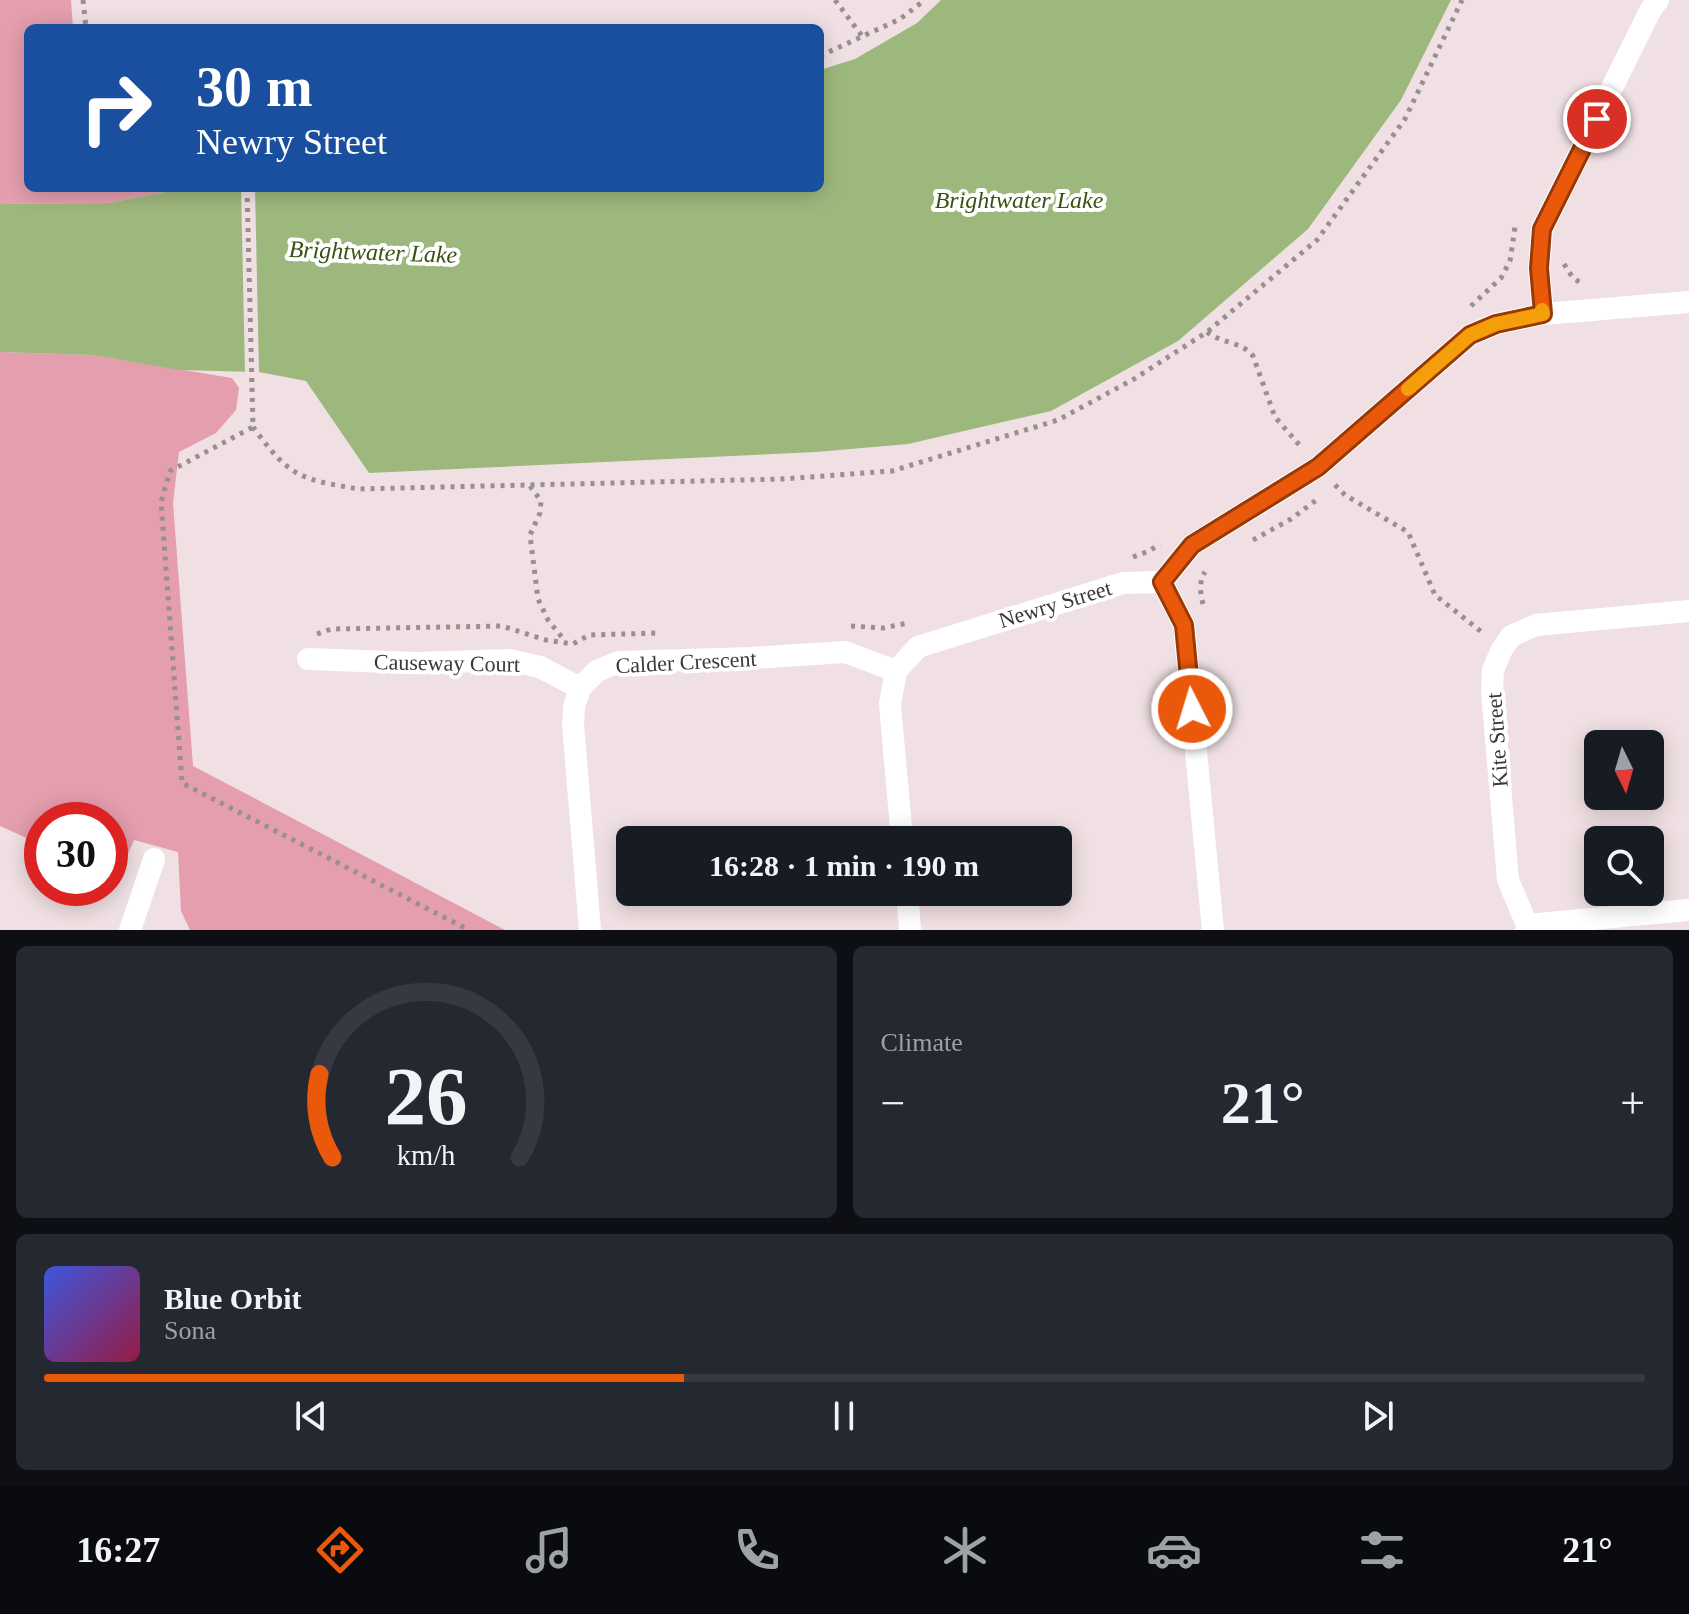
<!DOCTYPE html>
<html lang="en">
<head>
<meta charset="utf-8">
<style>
  body { margin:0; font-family:Georgia,serif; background:#242831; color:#f1f3f6; height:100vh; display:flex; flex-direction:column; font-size:30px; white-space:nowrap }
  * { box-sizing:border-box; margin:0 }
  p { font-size:26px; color:#9ea1a6 }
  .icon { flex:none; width:44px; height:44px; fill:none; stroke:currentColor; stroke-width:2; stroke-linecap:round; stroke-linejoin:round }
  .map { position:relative; height:930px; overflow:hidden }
  .drawer { display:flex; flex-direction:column; gap:16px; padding:16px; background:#0d0f14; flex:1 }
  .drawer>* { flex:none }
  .guide { position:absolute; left:24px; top:24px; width:800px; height:168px; border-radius:12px; box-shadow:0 4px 20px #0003; background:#1a4fa0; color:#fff; overflow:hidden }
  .needle { width:52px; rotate:175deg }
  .tools { position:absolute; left:1584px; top:730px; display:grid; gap:16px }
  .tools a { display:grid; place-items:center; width:80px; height:80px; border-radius:12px; background:#171b24; box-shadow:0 4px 20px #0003; font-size:40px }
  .speed { position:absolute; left:24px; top:802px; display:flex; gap:16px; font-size:40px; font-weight:700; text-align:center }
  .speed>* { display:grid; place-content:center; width:104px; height:104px; border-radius:50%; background:#171b24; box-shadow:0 4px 20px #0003; line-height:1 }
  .speed .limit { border:12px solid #d22; background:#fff; color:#111 }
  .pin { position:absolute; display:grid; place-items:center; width:68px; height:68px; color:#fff; margin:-34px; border:4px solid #fff; border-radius:50%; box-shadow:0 2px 8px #0007 }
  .me { position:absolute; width:88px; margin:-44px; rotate:355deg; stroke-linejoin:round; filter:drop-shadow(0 0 6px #0008) }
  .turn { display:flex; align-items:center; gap:28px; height:168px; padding:0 40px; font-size:36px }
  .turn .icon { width:104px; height:104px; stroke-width:2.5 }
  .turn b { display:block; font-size:56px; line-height:68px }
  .big { font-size:60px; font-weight:700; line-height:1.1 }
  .drawer .widget { flex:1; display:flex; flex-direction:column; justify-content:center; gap:12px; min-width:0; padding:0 28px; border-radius:12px; background:#242831 }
  .drawer .dial { align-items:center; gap:0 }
  .dial svg { height:208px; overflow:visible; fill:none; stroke:#363941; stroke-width:7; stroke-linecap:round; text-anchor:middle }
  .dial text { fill:#f1f3f6; stroke:none }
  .song { display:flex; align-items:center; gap:24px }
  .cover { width:96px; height:96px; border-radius:12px; background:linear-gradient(135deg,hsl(230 70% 55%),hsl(340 70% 35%)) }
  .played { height:8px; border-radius:4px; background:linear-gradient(90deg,#ea580c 40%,#363941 40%) }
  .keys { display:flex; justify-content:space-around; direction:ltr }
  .heat { display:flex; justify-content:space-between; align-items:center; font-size:44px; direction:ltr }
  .drawer .tiles { flex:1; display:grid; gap:16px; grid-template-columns:1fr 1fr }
  .widget:last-child { grid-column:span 2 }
  .trip { position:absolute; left:616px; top:826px; width:456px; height:80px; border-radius:12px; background:#171b24; box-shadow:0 4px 20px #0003; font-weight:700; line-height:80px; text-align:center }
  .tabs { display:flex; height:128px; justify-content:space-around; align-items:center; background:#090b0e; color:#9ea1a6 }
  .tabs .icon { width:56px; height:56px }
  .tabs .active { color:#ea580c }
  .tabs b { font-size:36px; color:#f1f3f6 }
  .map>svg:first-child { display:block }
  .forest { fill:#e49eae }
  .water { fill:#9db87d }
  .pier { fill:#f0e0e3 }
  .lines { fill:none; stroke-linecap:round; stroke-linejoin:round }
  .path { stroke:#998e90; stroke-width:5; stroke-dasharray:4 6; stroke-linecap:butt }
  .street { stroke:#fff; stroke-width:22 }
  .route-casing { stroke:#983908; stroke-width:20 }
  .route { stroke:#ea580c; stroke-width:14 }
  .slow { stroke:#f59e0b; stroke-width:14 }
  .labels { text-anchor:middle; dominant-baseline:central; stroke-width:8; stroke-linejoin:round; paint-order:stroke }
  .street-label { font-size:22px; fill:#3d3738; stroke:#fff }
  .water-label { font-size:24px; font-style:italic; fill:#395111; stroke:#fff }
</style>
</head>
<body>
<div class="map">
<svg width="1689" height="930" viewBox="0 0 1689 930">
  <rect width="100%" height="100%" fill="#f0e0e3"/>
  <path class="forest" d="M 0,0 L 71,0 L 73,28 L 28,28 L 28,188 L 185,188 L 109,203 L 0,204 Z
    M 0,352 L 93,355 L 232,378 L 239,388 L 236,410 L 216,433 L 179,452 L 173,503 L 193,766 L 505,930 L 190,930 L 181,911 L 178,852 L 134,840 L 118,878 L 110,875 L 110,820 L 42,820 L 42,845 L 0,826 Z"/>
  <path class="water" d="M 941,0 L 1451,0 L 1401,100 L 1308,229 L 1178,341 L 1051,411 L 908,444 L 816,452 L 369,473 L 306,381 L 259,372 L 179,370 L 93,355 L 0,352 L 0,204 L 109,203 L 185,188 L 820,188 L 820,70 L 855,59 L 917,23 Z"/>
  <path class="pier" d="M 241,188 L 255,188 L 259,372 L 245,372 Z"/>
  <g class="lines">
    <path class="path" d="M 83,0 L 86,28
      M 835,0 L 862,36
      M 820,56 L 900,19 L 925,0
      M 247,188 L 253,427 L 170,471 L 161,502 L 182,783 L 469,930
      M 1564,264 L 1573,278 L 1584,285
      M 1471,306 L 1501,278 L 1510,261 L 1515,227
      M 1207,332 C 1220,343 1243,342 1253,356 L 1275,417 L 1302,448
      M 253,427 C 265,443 279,463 297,473 C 315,483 338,485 358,489 L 782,479 L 892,471 L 1058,420 L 1134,379 L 1207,332 L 1317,240 L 1405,119 L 1462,0
      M 1335,485 L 1345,495 L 1408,532 L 1435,595 L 1483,633
      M 530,486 L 541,501 L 540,513 L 530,535 L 538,599 L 548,620 L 565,641
      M 1253,540 L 1291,519 L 1319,498
      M 1133,557 L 1149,551 L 1160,544
      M 1203,604 C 1200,593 1199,581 1205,572
      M 851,626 L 883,628 L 908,623
      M 317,634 L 331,629 L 502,626 L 546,640 L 573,644 L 589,635 L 657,633"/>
    <path class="street" d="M 1543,314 L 1539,268 L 1542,229 L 1651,9 L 1658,0
      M 1162,582 L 1184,625 L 1213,930
      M 308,659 L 418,663 L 509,660 L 540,667 L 580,688
      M 902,840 L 890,704 L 896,671 L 918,647 L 1123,583 L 1162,582 L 1192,545 L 1318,467 L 1470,335 L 1496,324 L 1543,314 L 1689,302
      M 907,892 L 910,930
      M 1527,925 L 1689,910
      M 130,930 L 154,859
      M 590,930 L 573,725 L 574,707 L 580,688 L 597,671 L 619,662 L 752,658 L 845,652 L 896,671
      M 1526,930 L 1527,925 L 1508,880 L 1492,691 L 1493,670 L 1501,651 L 1511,636 L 1536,625 L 1689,611"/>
  </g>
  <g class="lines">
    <g class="route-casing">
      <path id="route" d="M 1192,709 L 1184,625 L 1162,582 L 1192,545 L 1318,467 L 1470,335 L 1496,324 L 1543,314 L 1539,268 L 1542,229 L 1597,119"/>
    </g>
    <use href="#route" class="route"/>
    <path class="slow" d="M 1408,389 L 1470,335 L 1496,324 L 1543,314 L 1542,310"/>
  </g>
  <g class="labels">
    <g class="street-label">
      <text transform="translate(1055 604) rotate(-17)">Newry Street</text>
      <text transform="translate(686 662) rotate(-3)">Calder Crescent</text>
      <text transform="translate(447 663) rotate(1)">Causeway Court</text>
      <text transform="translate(1497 740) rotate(-94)">Kite Street</text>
    </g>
    <g class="water-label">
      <text x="1019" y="200">Brightwater Lake</text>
      <text transform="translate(373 252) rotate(2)">Brightwater Lake</text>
    </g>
  </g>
</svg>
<div class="tools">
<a><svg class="needle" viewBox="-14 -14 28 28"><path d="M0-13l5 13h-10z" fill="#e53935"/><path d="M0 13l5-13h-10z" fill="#9ea1a6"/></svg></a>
<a><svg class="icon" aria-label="search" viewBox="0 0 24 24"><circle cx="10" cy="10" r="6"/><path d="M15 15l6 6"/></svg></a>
</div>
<div class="speed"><div class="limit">30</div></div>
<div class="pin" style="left:1597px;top:119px;background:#d93025"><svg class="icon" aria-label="arrive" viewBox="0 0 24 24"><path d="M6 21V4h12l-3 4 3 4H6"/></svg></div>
<svg class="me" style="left:1192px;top:709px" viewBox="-20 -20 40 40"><circle r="17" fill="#ea580c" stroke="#fff" stroke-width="3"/><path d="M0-11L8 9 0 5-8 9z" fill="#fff"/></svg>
<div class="trip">16:28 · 1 min · 190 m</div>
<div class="guide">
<div class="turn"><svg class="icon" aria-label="right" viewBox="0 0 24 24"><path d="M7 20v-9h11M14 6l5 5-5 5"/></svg><div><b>30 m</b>Newry Street</div></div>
</div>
</div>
<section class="drawer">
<div class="tiles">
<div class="widget dial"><svg viewBox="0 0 100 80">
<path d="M14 69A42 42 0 1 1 86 69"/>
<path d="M14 69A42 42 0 0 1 9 37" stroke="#ea580c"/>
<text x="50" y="56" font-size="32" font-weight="700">26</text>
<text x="50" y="72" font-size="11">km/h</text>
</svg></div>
<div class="widget"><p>Climate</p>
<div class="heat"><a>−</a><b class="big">21°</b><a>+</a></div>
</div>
<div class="widget">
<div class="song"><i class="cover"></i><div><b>Blue Orbit</b><p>Sona</p></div></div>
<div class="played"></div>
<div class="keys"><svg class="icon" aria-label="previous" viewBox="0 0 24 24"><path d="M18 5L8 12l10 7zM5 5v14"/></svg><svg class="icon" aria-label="pause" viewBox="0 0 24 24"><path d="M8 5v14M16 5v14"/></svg><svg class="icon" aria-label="next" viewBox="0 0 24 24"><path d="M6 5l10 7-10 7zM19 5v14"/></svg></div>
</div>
</div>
</section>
<nav class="tabs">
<b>16:27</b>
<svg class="icon active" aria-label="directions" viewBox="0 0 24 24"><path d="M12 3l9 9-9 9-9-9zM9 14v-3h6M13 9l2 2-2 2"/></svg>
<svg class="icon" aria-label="music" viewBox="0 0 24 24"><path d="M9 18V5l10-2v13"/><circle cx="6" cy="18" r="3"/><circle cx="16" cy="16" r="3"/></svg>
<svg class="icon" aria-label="phone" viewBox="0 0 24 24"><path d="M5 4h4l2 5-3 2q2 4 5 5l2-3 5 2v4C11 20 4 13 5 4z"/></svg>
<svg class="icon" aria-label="climate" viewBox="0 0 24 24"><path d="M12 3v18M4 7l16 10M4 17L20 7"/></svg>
<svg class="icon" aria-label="car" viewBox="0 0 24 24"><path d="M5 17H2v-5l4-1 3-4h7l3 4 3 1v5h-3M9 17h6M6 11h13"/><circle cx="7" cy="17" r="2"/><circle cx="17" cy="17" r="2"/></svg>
<svg class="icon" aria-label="filters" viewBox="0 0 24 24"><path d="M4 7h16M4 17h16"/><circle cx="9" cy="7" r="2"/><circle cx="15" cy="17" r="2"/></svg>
<b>21°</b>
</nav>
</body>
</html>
